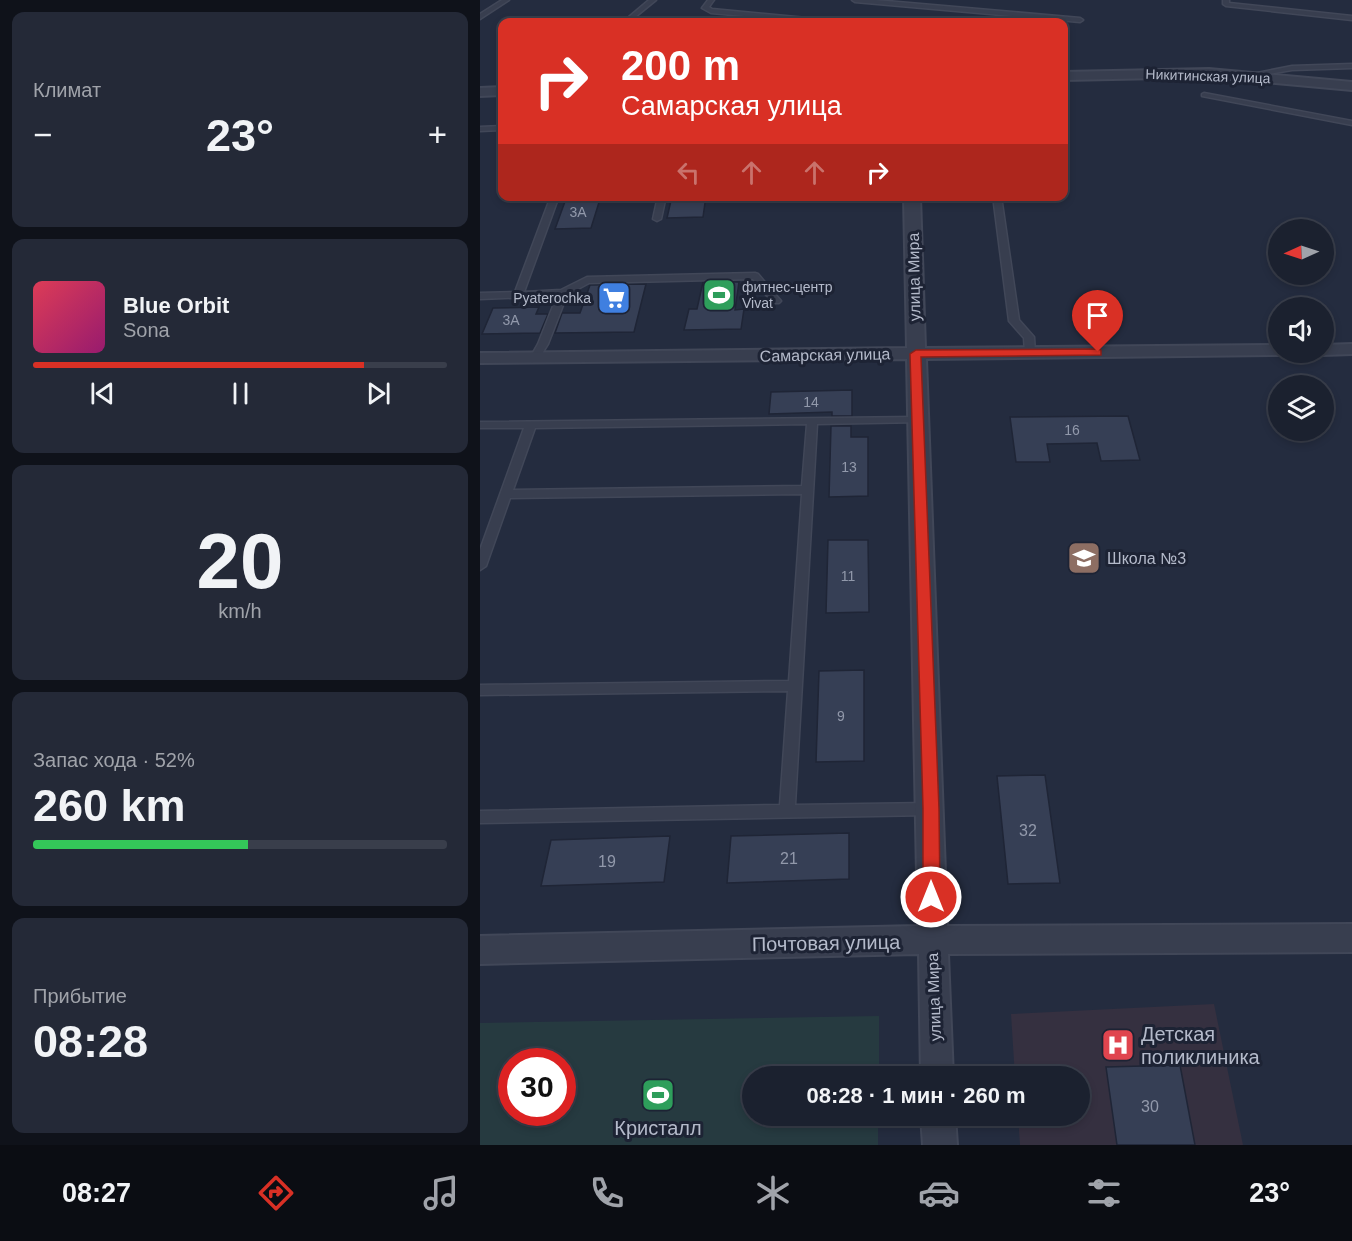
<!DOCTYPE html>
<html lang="ru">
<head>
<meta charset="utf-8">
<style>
  body { margin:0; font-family:Helvetica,sans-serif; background:#242937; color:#f1f3f6; height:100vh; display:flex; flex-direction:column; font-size:22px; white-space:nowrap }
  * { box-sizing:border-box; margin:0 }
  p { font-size:20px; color:#a0a3aa }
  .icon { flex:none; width:33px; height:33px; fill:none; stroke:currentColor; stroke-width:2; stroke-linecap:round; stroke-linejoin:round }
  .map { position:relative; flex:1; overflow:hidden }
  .drawer { display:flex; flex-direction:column; gap:12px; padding:12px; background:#0f121a; width:480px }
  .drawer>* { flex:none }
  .guide { position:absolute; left:18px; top:18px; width:570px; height:183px; border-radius:12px; box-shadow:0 3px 9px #0003,0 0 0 2px #393e4b; background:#d93025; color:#fff; overflow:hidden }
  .needle { width:39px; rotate:267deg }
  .controls { position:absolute; left:788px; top:219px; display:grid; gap:12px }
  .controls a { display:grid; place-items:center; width:66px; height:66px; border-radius:50%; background:#1b212f; box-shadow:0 3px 9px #0003,0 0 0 2px #393e4b; font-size:30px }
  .speed { position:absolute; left:18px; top:1048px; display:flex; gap:12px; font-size:30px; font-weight:700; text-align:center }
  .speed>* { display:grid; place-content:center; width:78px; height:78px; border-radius:50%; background:#1b212f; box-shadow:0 3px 9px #0003,0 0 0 2px #393e4b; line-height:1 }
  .speed .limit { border:9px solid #d22; background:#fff; color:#111 }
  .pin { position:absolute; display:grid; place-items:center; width:51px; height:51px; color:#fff; margin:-62px -26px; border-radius:50% 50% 50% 0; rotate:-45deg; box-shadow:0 0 6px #0007 }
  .pin .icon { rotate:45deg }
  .me { position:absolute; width:66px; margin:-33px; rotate:0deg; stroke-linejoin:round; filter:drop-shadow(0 0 4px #0008) }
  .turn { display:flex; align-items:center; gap:21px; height:126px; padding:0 24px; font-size:27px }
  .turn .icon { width:78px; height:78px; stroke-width:2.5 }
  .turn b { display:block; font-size:42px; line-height:51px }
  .lanes { display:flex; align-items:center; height:57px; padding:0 24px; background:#0003; justify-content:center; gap:30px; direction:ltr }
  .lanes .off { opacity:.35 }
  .big { font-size:45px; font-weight:700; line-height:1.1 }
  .drawer .widget { flex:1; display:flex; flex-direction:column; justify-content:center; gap:9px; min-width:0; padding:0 21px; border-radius:12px; background:#242937 }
  .drawer .dial { align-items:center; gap:0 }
  .dial b { font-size:78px; line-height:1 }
  .song { display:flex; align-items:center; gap:18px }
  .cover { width:72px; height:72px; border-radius:9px; background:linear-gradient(135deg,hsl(350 70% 55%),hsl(320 70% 35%)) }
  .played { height:6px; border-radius:3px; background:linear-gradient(90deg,#d93025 80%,#393e4b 80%) }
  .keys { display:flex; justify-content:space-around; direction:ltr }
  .heat { display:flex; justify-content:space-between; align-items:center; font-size:33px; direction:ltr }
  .charge { height:9px; border-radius:4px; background:linear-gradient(90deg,#34c759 52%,#393e4b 0) }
  .trip { position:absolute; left:262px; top:1066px; width:348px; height:60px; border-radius:30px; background:#1b212f; box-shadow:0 3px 9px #0003,0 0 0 2px #393e4b; font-weight:700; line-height:60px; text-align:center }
  .dock { display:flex; height:96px; justify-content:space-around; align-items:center; background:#0b0d13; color:#a0a3aa }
  .dock .icon { width:42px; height:42px }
  .dock .selected { color:#d93025 }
  .dock b { font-size:27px; color:#f1f3f6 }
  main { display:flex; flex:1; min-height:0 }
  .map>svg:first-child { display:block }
  .medical { fill:#353040 }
  .green { fill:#263a40; fill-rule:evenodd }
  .building { fill:#363f55; stroke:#1f2536; stroke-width:1.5 }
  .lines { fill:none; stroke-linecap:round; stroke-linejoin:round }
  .service-casing { stroke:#414758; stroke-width:3 }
  .minor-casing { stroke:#414758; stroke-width:4 }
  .service { fill:#383e4f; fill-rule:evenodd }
  .minor { fill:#383e4f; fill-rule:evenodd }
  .route { fill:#d93025; stroke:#8d1f18; stroke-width:1.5 }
  .labels { text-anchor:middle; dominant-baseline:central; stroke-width:6; stroke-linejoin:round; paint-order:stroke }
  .far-street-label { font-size:14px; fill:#b4baca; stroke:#1d2334 }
  .number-label { font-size:14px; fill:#9299ab }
  .far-poi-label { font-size:14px; fill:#b4baca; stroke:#1d2334; text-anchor:start }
  .street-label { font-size:16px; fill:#b4baca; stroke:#1d2334 }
  .poi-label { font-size:16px; fill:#b4baca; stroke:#1d2334; text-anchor:start }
  .near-number-label { font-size:16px; fill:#9299ab }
  .near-street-label { font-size:20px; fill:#b4baca; stroke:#1d2334 }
  .near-poi-label { font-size:20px; fill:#b4baca; stroke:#1d2334; text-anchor:start }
</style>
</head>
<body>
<main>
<section class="drawer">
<div class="widget"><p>Климат</p>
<div class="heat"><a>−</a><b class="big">23°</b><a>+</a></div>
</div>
<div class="widget">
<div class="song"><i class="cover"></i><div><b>Blue Orbit</b><p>Sona</p></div></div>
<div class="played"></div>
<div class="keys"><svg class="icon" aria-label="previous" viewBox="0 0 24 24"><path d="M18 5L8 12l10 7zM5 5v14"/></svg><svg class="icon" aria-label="pause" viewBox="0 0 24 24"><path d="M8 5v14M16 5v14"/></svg><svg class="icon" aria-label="next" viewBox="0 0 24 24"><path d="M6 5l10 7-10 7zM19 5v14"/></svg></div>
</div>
<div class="widget dial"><b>20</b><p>km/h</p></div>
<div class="widget"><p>Запас хода · 52%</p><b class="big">260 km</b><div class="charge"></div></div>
<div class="widget"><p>Прибытие</p><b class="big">08:28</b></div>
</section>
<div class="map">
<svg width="872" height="1145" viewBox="0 0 872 1145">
  <rect width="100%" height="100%" fill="#242c3f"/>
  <path class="medical" d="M 734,1004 L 763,1145 L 540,1145 L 538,1116 L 600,1116 L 600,1077 L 535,1077 L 531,1014 Z"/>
  <path class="green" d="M 399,1016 L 399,1077 L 273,1077 L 273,1116 L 398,1116 L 398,1145 L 0,1145 L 0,1023 ZM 32,1062 L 82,1062 L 82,1113 L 32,1113 Z"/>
  <path class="building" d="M 87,196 L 121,196 L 111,228 L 75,229 Z
    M 192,196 L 226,196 L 223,217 L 187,218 Z
    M 223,282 L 259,282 L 255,310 L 264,309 L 261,329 L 204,330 L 209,309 L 217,309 Z
    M 166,284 L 154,332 L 75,333 L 82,313 L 100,313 L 110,285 Z
    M 59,307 L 56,314 L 68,314 L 60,333 L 2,334 L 13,308 Z
    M 372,390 L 372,416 L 352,416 L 352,412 L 289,414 L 291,392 Z
    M 648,416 L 660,460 L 621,461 L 617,443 L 567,444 L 570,462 L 536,462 L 530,417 Z
    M 351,426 L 371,426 L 371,437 L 388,437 L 388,496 L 349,497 Z
    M 348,540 L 388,540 L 389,612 L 346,613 Z
    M 384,670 L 384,761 L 336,762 L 339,671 Z
    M 565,775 L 580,883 L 528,884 L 517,776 Z
    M 369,833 L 369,879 L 247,883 L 251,836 Z
    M 190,836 L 184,882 L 61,886 L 71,840 Z
    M 700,1065 L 715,1145 L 637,1145 L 626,1067 Z"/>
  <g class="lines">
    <g class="service-casing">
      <path id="service" d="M 22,0 L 29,0 L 0,19 L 0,14 Z
        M 169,0 L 176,0 L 149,22 L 143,22 Z
        M 228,0 L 234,0 L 229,7 L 232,9 L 348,20 L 351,22 L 333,22 L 231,13 L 222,8 Z
        M 372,0 L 395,0 L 600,18 L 603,20 L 600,22 L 375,2 Z
        M 743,0 L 749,0 L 749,3 L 872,16 L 872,20 L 746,6 L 743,4 Z
        M 872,64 L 872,68 L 812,70 L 770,77 L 767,75 L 812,66 Z
        M 724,93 L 872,121 L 872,125 L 722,96 L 722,94 Z
        M 22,126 L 22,130 L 0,131 L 0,127 Z
        M 71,196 L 79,196 L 44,292 L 81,290 L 107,277 L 275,273 L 278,274 L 301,301 L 299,303 L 293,303 L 273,279 L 109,283 L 87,295 L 68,344 L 58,360 L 52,360 L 50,358 L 58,344 L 77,296 L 0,299 L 0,293 L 35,292 Z
        M 178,196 L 186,196 L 181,219 L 177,221 L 173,219 Z
        M 513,196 L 521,196 L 539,320 L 554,337 L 555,353 L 550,356 L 545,353 L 544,338 L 529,321 Z
        M 438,417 L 443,420 L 442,422 L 337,424 L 315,805 L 451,803 L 456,805 L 458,809 L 456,813 L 451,815 L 0,823 L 0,811 L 300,805 L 308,691 L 0,695 L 0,685 L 309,681 L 322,494 L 30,498 L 6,566 L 0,570 L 0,550 L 44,428 L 0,428 L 0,422 ZM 327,424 L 322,486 L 33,490 L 55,428 Z"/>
    </g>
    <g class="minor-casing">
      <path id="minor" d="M 729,69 L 872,82 L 872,90 L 729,77 L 584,80 L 584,72 Z
        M 22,87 L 22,95 L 0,96 L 0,88 Z
        M 424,196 L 440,196 L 445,348 L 798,345 L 798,352 L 805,352 L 798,355 L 446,359 L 467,926 L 872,924 L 872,952 L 468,954 L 473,1077 L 441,1077 L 439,954 L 0,964 L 0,936 L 438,926 L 427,359 L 0,363 L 0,353 L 427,348 Z
        M 872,344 L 872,354 L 843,355 L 836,352 L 843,352 L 843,345 Z
        M 441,1116 L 475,1116 L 477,1145 L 443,1145 Z"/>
    </g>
    <use href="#service" class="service"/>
    <use href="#minor" class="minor"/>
  </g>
  <path class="route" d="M 618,349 L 621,350 L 621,355 L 441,357 L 459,809 L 460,897 L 458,902 L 451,905 L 445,902 L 443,897 L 443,809 L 430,354 L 436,350 Z"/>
  <defs>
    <g id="stadium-square" transform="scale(1.725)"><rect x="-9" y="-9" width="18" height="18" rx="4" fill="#2e9e5b" stroke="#1d2334"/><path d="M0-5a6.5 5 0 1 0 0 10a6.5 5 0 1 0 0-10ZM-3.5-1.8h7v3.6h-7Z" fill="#fff"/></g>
    <g id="supermarket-square" transform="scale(1.725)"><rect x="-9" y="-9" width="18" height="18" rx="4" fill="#3f7fe0" stroke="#1d2334"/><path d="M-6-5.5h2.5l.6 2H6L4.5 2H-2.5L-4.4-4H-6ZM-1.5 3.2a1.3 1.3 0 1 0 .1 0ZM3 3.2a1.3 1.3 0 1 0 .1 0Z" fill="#fff"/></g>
    <g id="school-square" transform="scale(1.725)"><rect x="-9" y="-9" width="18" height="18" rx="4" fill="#8d6e63" stroke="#1d2334"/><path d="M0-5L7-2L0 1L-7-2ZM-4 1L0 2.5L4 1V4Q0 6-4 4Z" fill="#fff"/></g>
    <g id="hospital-square" transform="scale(1.725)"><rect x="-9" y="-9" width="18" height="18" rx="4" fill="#e0444e" stroke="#1d2334"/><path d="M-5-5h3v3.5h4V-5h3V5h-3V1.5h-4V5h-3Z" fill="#fff"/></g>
  </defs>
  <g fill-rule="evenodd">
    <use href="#stadium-square" x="239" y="295"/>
    <use href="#supermarket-square" x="134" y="298"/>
    <use href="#school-square" x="604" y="558"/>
    <use href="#hospital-square" x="638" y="1045"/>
    <use href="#stadium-square" x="178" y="1095"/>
  </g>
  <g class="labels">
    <g class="far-street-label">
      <text transform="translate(728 76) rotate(2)">Никитинская улица</text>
    </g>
    <g class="number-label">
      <text x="98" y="212">3А</text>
      <text x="31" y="320">3А</text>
      <text x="331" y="402">14</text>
      <text x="592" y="430">16</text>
      <text x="369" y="467">13</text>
      <text x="368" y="576">11</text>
      <text x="361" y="716">9</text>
    </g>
    <g class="far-poi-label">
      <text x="262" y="287">фитнес-центр<tspan x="262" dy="16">Vivat</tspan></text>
      <text x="111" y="298" text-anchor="end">Pyaterochka</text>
    </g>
    <g class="street-label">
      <text transform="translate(434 277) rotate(-91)">улица Мира</text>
      <text transform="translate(345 355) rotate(-1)">Самарская улица</text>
      <text transform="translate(454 997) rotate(-92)">улица Мира</text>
    </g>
    <g class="poi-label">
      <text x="627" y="558">Школа №3</text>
    </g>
    <g class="near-number-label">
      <text x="548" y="830">32</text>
      <text x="309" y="858">21</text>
      <text x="127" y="861">19</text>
      <text x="670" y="1106">30</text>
    </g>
    <g class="near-street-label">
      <text transform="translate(346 943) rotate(-1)">Почтовая улица</text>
    </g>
    <g class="near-poi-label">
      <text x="661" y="1034">Детская<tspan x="661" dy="23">поликлиника</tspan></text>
      <text x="178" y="1128" text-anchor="middle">Кристалл</text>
    </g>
  </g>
</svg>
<div class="controls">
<a><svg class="needle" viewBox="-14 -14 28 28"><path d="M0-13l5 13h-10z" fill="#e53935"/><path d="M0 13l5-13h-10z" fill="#a0a3aa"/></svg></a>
<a><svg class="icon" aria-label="sound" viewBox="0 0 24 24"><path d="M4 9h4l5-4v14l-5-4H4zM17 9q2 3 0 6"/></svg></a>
<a><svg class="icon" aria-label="layers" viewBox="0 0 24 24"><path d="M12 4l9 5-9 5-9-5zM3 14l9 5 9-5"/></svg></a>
</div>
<div class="speed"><div class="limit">30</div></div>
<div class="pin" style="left:618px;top:352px;background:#d93025"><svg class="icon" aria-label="arrive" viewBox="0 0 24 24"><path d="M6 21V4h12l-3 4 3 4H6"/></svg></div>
<svg class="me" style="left:451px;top:897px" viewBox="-20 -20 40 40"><circle r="17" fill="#d93025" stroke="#fff" stroke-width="3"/><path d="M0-11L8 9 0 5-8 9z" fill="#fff"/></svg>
<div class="trip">08:28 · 1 мин · 260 m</div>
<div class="guide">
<div class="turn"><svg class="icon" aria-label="right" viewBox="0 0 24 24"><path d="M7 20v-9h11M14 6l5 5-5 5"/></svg><div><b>200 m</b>Самарская улица</div></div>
<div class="lanes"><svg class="icon off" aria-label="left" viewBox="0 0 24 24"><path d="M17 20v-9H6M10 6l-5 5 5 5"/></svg><svg class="icon off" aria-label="ahead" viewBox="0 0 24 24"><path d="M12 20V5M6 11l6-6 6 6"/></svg><svg class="icon off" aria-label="ahead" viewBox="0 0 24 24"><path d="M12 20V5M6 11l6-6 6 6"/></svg><svg class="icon" aria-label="right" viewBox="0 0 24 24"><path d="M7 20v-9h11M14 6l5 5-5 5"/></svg></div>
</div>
</div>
</main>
<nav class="dock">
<b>08:27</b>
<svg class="icon selected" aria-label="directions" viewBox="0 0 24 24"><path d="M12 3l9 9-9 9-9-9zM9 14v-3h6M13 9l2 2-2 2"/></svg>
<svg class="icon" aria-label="music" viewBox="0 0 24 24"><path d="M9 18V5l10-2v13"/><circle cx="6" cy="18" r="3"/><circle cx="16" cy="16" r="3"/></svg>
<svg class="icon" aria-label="phone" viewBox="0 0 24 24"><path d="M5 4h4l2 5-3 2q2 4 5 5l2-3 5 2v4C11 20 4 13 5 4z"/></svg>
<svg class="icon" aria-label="climate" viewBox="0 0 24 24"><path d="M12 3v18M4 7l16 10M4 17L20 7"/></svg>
<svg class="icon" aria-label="car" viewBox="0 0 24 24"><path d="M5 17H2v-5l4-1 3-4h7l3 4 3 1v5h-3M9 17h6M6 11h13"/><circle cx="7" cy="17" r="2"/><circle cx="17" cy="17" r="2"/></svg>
<svg class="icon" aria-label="filters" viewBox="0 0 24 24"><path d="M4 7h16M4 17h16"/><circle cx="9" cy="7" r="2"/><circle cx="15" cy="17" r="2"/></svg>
<b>23°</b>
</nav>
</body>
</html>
